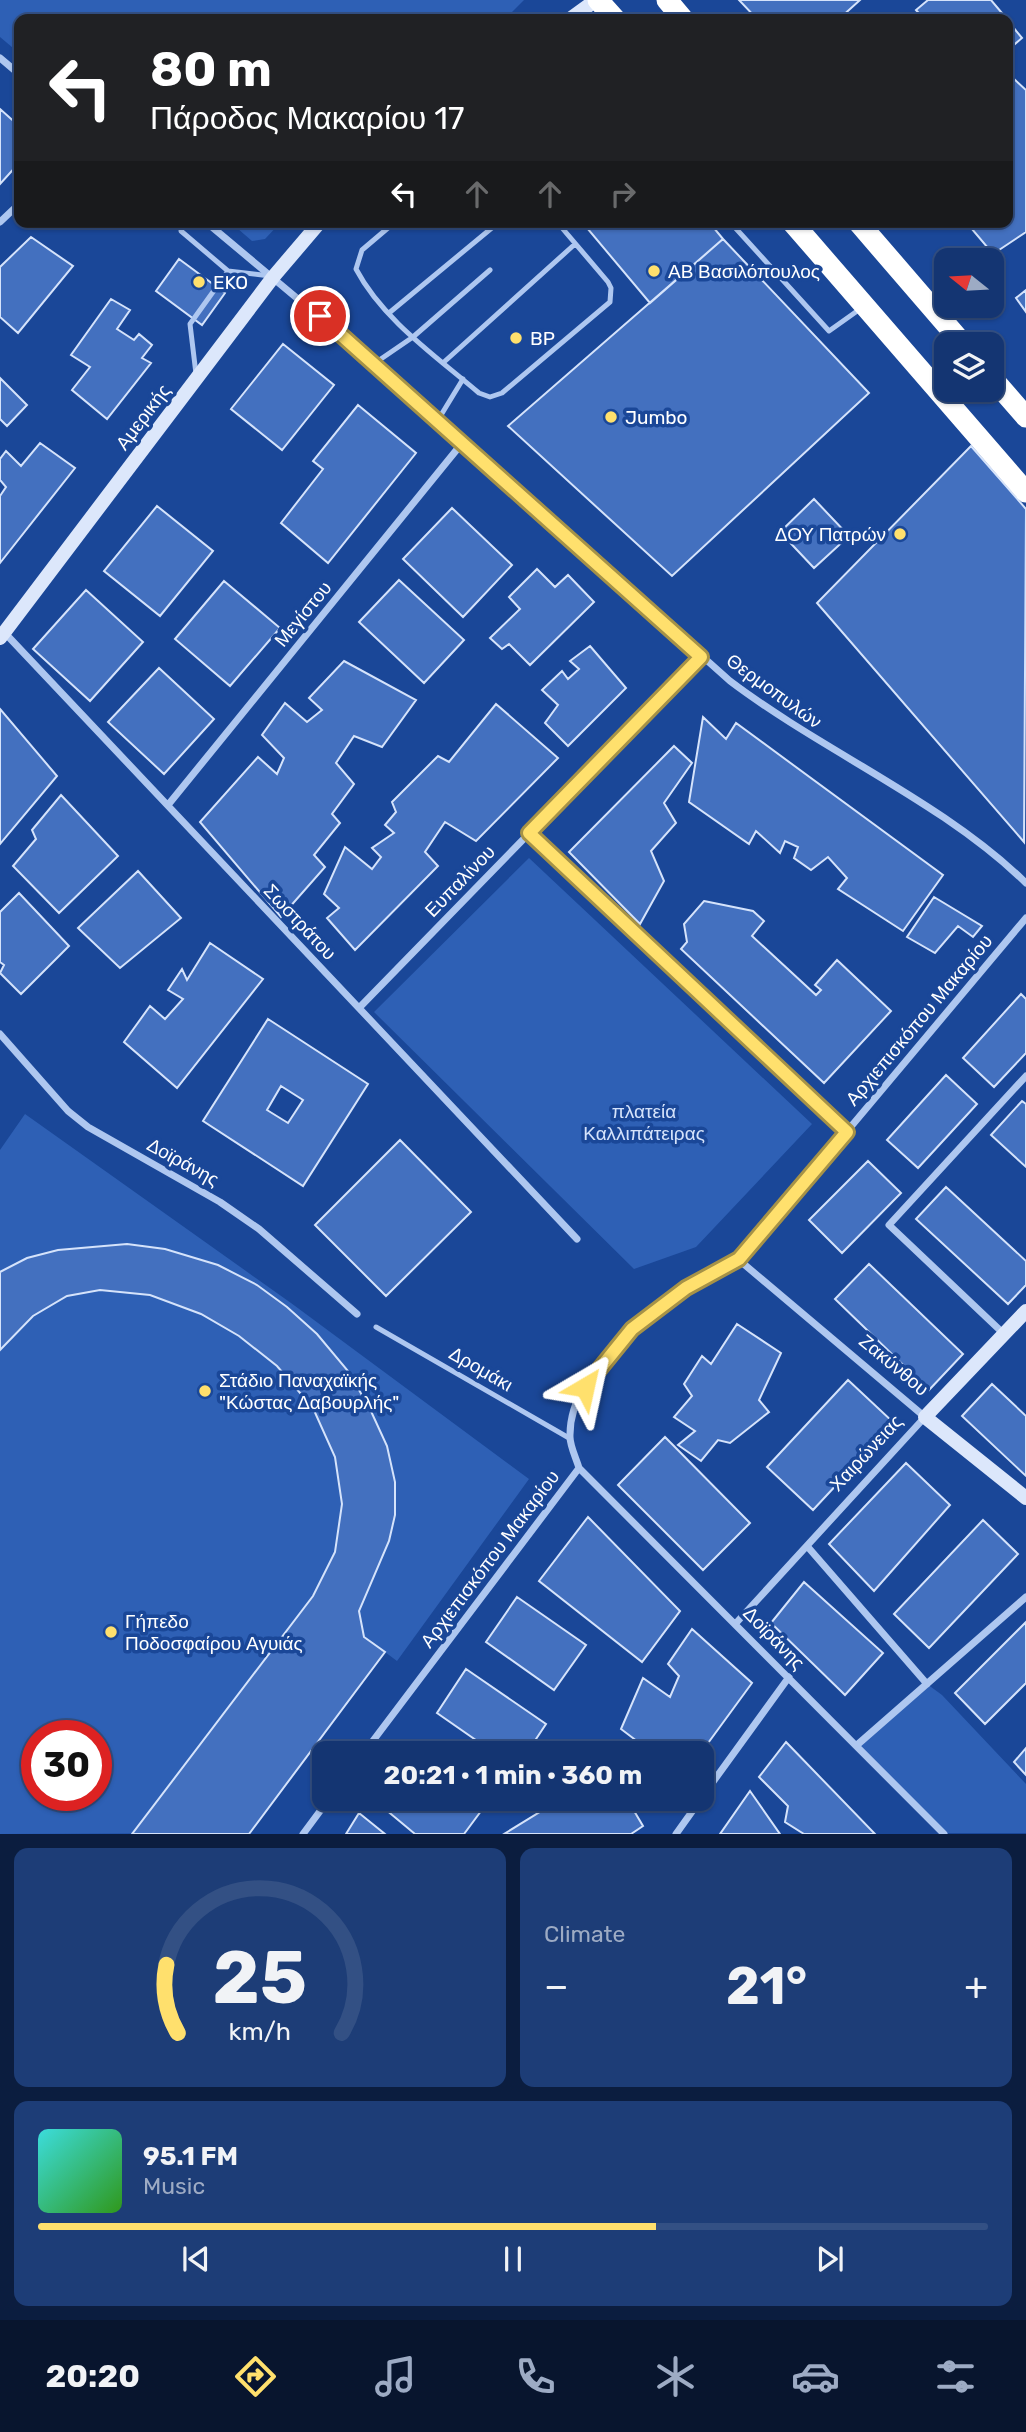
<!DOCTYPE html>
<html lang="en">
<head>
<meta charset="utf-8">
<style>
  body { margin:0; font-family:Rubik,sans-serif; background:#1d3d77; color:#f1f3f6; height:100vh; display:flex; flex-direction:column; font-size:26px; white-space:nowrap }
  * { box-sizing:border-box; margin:0 }
  p { font-size:23px; color:#9dabc4 }
  .icon { flex:none; width:38px; height:38px; fill:none; stroke:currentColor; stroke-width:2; stroke-linecap:round; stroke-linejoin:round }
  .map { position:relative; height:1834px; overflow:hidden }
  .details { display:flex; flex-direction:column; gap:14px; padding:14px; background:#0b1d3f; flex:1 }
  .details>* { flex:none }
  .guide { position:absolute; left:14px; top:14px; width:999px; height:214px; border-radius:14px; box-shadow:0 2px 5px #0004,0 0 0 2px #335084; background:#202124; color:#fff; overflow:hidden }
  .needle { width:46px; rotate:288deg }
  .tools { position:absolute; left:934px; top:248px; display:grid; gap:14px }
  .tools a { display:grid; place-items:center; width:70px; height:70px; border-radius:14px; background:#143572; box-shadow:0 2px 5px #0004,0 0 0 2px #335084; font-size:35px }
  .speed { position:absolute; left:21px; top:1720px; display:flex; gap:14px; font-size:35px; font-weight:700; text-align:center }
  .speed>* { display:grid; place-content:center; width:91px; height:91px; border-radius:50%; background:#143572; box-shadow:0 2px 5px #0004,0 0 0 2px #335084; line-height:1 }
  .speed .limit { border:10px solid #d22; background:#fff; color:#111 }
  .pin { position:absolute; display:grid; place-items:center; width:60px; height:60px; color:#fff; margin:-30px; border:4px solid #fff; border-radius:50%; box-shadow:0 2px 7px #0007 }
  .me { position:absolute; width:77px; margin:-38px; rotate:36deg; stroke-linejoin:round; filter:drop-shadow(0 0 5px #0008) }
  .turn { display:flex; align-items:center; gap:24px; height:147px; padding:0 21px; font-size:32px }
  .turn .icon { width:91px; height:91px; stroke-width:2.5 }
  .turn b { display:block; font-size:49px; line-height:60px }
  .lanes { display:flex; align-items:center; height:66px; padding:0 21px; background:#0003; justify-content:center; gap:35px; direction:ltr }
  .lanes .off { opacity:.35 }
  .big { font-size:52px; font-weight:700; line-height:1.1 }
  .details .tile { flex:1; display:flex; flex-direction:column; justify-content:center; gap:10px; min-width:0; padding:0 24px; border-radius:14px; background:#1d3d77 }
  .details .dial { align-items:center; gap:0 }
  .dial svg { height:182px; overflow:visible; fill:none; stroke:#335084; stroke-width:7; stroke-linecap:round; text-anchor:middle }
  .dial text { fill:#f1f3f6; stroke:none }
  .song { display:flex; align-items:center; gap:21px }
  .cover { width:84px; height:84px; border-radius:10px; background:linear-gradient(135deg,hsl(180 70% 55%),hsl(110 70% 35%)) }
  .played { height:7px; border-radius:4px; background:linear-gradient(90deg,#ffe06d 65%,#335084 65%) }
  .keys { display:flex; justify-content:space-around; direction:ltr }
  .heat { display:flex; justify-content:space-between; align-items:center; font-size:38px; direction:ltr }
  .details .tiles { flex:1; display:grid; gap:14px; grid-template-columns:1fr 1fr }
  .tile:last-child { grid-column:span 2 }
  .trip { position:absolute; left:312px; top:1741px; width:402px; height:70px; border-radius:14px; background:#143572; box-shadow:0 2px 5px #0004,0 0 0 2px #335084; font-weight:700; line-height:70px; text-align:center }
  .tabs { display:flex; height:112px; justify-content:space-around; align-items:center; background:#08152e; color:#9dabc4 }
  .tabs .icon { width:49px; height:49px }
  .tabs .selected { color:#ffe06d }
  .tabs b { font-size:32px; color:#f1f3f6 }
  .map>svg:first-child { display:block }
  .green { fill:#2e60b5; fill-rule:evenodd }
  .building { fill:#4370bf; stroke:#d5e3fb; stroke-width:2; fill-rule:evenodd }
  .lines { fill:none; stroke-linecap:round; stroke-linejoin:round }
  .lane { stroke:#aec7f0; stroke-width:5 }
  .street { stroke:#aec7f0; stroke-width:7 }
  .secondary { stroke:#dce7fb; stroke-width:14 }
  .highway { stroke:#fff; stroke-width:21 }
  .route-casing { stroke:#a69247; stroke-width:18 }
  .route { stroke:#ffe06d; stroke-width:12 }
  .poi-dot { fill:#ffe06d; stroke:#1a4798; stroke-width:2.5 }
  .labels { text-anchor:middle; dominant-baseline:central; stroke-width:7; stroke-linejoin:round; paint-order:stroke }
  .poi-label { font-size:19px; fill:#fff; stroke:#1a4798; text-anchor:start }
  .street-label { font-size:19px; fill:#fff; stroke:#1a4798 }
  .park-label { font-size:19px; fill:#d5e3fb; stroke:#1a4798 }
</style>
</head>
<body>
<div class="map">
<svg width="1026" height="1834" viewBox="0 0 1026 1834">
  <rect width="100%" height="100%" fill="#1a4798"/>
  <path class="green" d="M 0,0 L 524,0 L 505,19 L 19,19 L 19,53 L 0,37 Z
    M 230,222 L 281,222 L 265,239 L 252,241 Z
    M 529,858 L 812,1124 L 696,1247 L 634,1269 L 374,1012 Z
    M 25,1114 L 291,1303 L 529,1479 L 397,1661 L 385,1652 L 249,1833 L 0,1834 L 0,1150 ZM 37,1736 L 96,1736 L 96,1796 L 37,1796 Z
    M 927,1684 L 942,1695 L 1026,1784 L 1026,1833 L 944,1833 L 857,1745 Z"/>
  <path class="building" d="M 739,0 L 860,0 L 839,19 L 757,19 Z
    M 928,0 L 991,0 L 1007,19 L 924,19 L 916,10 Z
    M 1008,21 L 1022,38 L 1008,50 Z
    M 1013,78 L 1026,90 L 1026,232 L 993,254 L 966,222 L 1008,222 L 1008,83 Z
    M 0,109 L 19,126 L 19,163 L 0,184 Z
    M 582,222 L 709,222 L 723,239 L 650,303 Z
    M 31,237 L 73,266 L 18,333 L 0,317 L 0,267 Z
    M 723,239 L 869,393 L 672,576 L 508,426 Z
    M 179,259 L 225,293 L 202,325 L 156,291 Z
    M 1026,290 L 1026,312 L 1016,298 Z
    M 111,299 L 130,310 L 117,329 L 134,340 L 139,334 L 152,345 L 142,358 L 151,363 L 107,419 L 72,390 L 90,367 L 71,355 Z
    M 283,344 L 334,385 L 282,450 L 231,409 Z
    M 0,378 L 27,405 L 7,426 L 0,419 Z
    M 358,405 L 416,453 L 328,563 L 281,523 L 323,469 L 313,461 Z
    M 40,443 L 75,468 L 0,563 L 0,496 L 6,487 L 0,480 L 0,459 L 6,451 L 21,466 Z
    M 971,446 L 1026,509 L 1024,842 L 817,603 Z
    M 814,499 L 849,536 L 814,568 L 780,532 Z
    M 157,506 L 213,551 L 160,616 L 104,571 Z
    M 452,508 L 512,565 L 463,617 L 403,559 Z
    M 537,569 L 555,587 L 568,575 L 594,602 L 530,665 L 509,644 L 502,649 L 490,638 L 520,609 L 509,597 Z
    M 399,580 L 464,640 L 424,683 L 359,622 Z
    M 224,581 L 280,628 L 230,686 L 175,639 Z
    M 86,590 L 143,642 L 90,701 L 33,649 Z
    M 590,646 L 626,688 L 568,746 L 545,723 L 558,705 L 542,690 L 562,671 L 568,679 L 579,669 L 570,661 Z
    M 344,661 L 416,700 L 382,747 L 354,736 L 336,763 L 354,784 L 332,814 L 340,823 L 314,855 L 325,867 L 281,917 L 200,822 L 258,757 L 277,774 L 284,758 L 262,735 L 285,703 L 307,722 L 322,710 L 309,698 Z
    M 159,668 L 214,719 L 164,774 L 108,722 Z
    M 496,704 L 558,758 L 476,841 L 445,822 L 425,852 L 438,866 L 355,950 L 327,918 L 339,908 L 324,894 L 345,847 L 372,869 L 381,857 L 372,848 L 394,833 L 385,825 L 396,812 L 392,802 L 438,756 L 449,762 Z
    M 0,709 L 57,776 L 0,844 Z
    M 703,717 L 726,739 L 736,723 L 943,875 L 903,931 L 838,889 L 847,878 L 828,857 L 811,870 L 794,858 L 798,847 L 785,841 L 780,853 L 756,831 L 749,844 L 689,802 Z
    M 674,746 L 692,763 L 664,803 L 676,823 L 651,851 L 664,881 L 640,924 L 569,852 Z
    M 61,795 L 118,856 L 59,913 L 13,866 L 36,839 L 32,830 Z
    M 138,871 L 181,918 L 120,968 L 78,928 Z
    M 19,893 L 69,946 L 21,994 L 0,973 L 4,965 L 0,962 L 0,912 Z
    M 934,897 L 982,926 L 973,937 L 958,926 L 935,953 L 907,937 Z
    M 704,901 L 753,911 L 764,921 L 752,936 L 816,995 L 821,990 L 815,985 L 837,960 L 891,1011 L 824,1083 L 681,949 L 687,942 L 684,924 Z
    M 210,943 L 263,979 L 177,1088 L 124,1042 L 150,1006 L 165,1019 L 183,999 L 168,990 L 182,969 L 187,980 Z
    M 1021,994 L 1026,999 L 1026,1053 L 994,1087 L 963,1058 Z
    M 268,1019 L 368,1084 L 303,1186 L 203,1121 ZM 281,1086 L 303,1100 L 288,1123 L 267,1110 Z
    M 946,1075 L 977,1104 L 918,1168 L 887,1140 Z
    M 1022,1101 L 1026,1104 L 1026,1167 L 991,1135 Z
    M 400,1140 L 471,1212 L 386,1296 L 315,1225 Z
    M 868,1161 L 901,1193 L 842,1253 L 809,1220 Z
    M 946,1187 L 1026,1261 L 1026,1285 L 1008,1304 L 916,1219 Z
    M 127,1244 L 165,1249 L 218,1265 L 257,1285 L 287,1307 L 317,1334 L 348,1371 L 370,1409 L 387,1446 L 395,1482 L 395,1515 L 389,1541 L 359,1611 L 364,1637 L 385,1652 L 249,1834 L 132,1834 L 313,1596 L 335,1552 L 342,1504 L 335,1457 L 313,1408 L 277,1366 L 239,1336 L 201,1314 L 150,1295 L 100,1290 L 67,1296 L 33,1316 L 0,1350 L 0,1272 L 27,1258 L 58,1250 Z
    M 869,1264 L 963,1354 L 929,1390 L 835,1299 Z
    M 737,1324 L 781,1353 L 759,1400 L 769,1412 L 730,1443 L 718,1440 L 701,1461 L 678,1445 L 695,1431 L 674,1417 L 692,1396 L 684,1384 L 702,1356 L 711,1364 Z
    M 848,1380 L 894,1423 L 813,1510 L 767,1467 Z
    M 992,1384 L 1026,1416 L 1026,1476 L 962,1416 Z
    M 665,1437 L 750,1523 L 703,1570 L 618,1485 Z
    M 906,1463 L 950,1505 L 874,1591 L 829,1544 Z
    M 588,1517 L 680,1611 L 642,1662 L 539,1581 Z
    M 983,1520 L 1018,1554 L 929,1648 L 894,1614 Z
    M 804,1582 L 883,1653 L 845,1695 L 771,1623 Z
    M 517,1597 L 586,1645 L 554,1690 L 486,1642 Z
    M 1026,1622 L 1026,1683 L 985,1724 L 955,1693 Z
    M 692,1629 L 752,1683 L 700,1754 L 654,1754 L 621,1729 L 643,1678 L 670,1697 L 679,1676 L 668,1664 Z
    M 466,1669 L 546,1724 L 526,1754 L 496,1754 L 437,1713 Z
    M 786,1742 L 875,1834 L 804,1834 L 785,1822 L 788,1806 L 759,1777 Z
    M 413,1746 L 423,1754 L 408,1754 Z
    M 1026,1748 L 1026,1775 L 1014,1762 Z
    M 750,1791 L 780,1834 L 720,1834 Z
    M 373,1799 L 482,1799 L 487,1803 L 464,1834 L 415,1834 Z
    M 561,1799 L 627,1799 L 643,1826 L 631,1834 L 504,1834 Z
    M 359,1813 L 385,1834 L 346,1834 Z"/>
  <g class="lines">
    <path class="lane" d="M 182,222 L 181,231 L 228,271
      M 395,222 L 362,250 L 356,269 C 383,320 436,356 479,393 L 490,397 L 502,393 L 610,302 L 611,288 L 608,282 L 557,222
      M 730,222 L 829,331 L 860,309
      M 389,313 L 499,222
      M 444,362 L 575,244
      M 375,363 L 413,337 L 490,270
      M 196,374 L 190,324 L 228,271 L 270,276
      M 438,420 L 463,379
      M 376,1327 L 569,1438"/>
    <path class="street" d="M 0,58 L 19,74
      M 0,222 L 19,204
      M 206,222 L 366,356 L 730,681 C 824,752 943,802 1026,883
      M 3,631 L 577,1239
      M 168,805 L 463,442
      M 529,833 L 847,1132
      M 359,1008 L 701,657
      M 0,1034 L 68,1111 L 88,1127 L 220,1202 L 259,1229 L 357,1314
      M 1004,1334 L 889,1225 L 1026,1076
      M 807,1546 L 927,1684
      M 737,1622 L 925,1417 L 739,1260
      M 857,1745 L 1026,1597
      M 363,1754 L 579,1468
      M 702,1797 L 789,1677
      M 303,1834 L 329,1799
      M 676,1834 L 701,1799
      M 944,1834 L 579,1468 C 576,1458 570,1446 570,1437 C 568,1359 681,1291 739,1260 L 1026,918"/>
    <path class="secondary" d="M 570,19 L 596,0
      M 0,638 L 274,276 L 320,222
      M 1026,1311 L 925,1417 L 1026,1498"/>
    <path class="highway" d="M 598,0 L 615,19
      M 667,0 L 683,19
      M 792,222 L 1026,492
      M 858,222 L 964,345
      M 992,378 L 1026,417"/>
  </g>
  <g class="lines">
    <g class="route-casing">
      <path id="route" d="M 320,316 L 701,657 L 529,833 L 847,1132 L 739,1259 L 686,1288 L 632,1329 L 585,1387"/>
    </g>
    <use href="#route" class="route"/>
  </g>
  <g class="poi-dot">
    <circle cx="654" cy="271" r="7"/>
    <circle cx="199" cy="282" r="7"/>
    <circle cx="516" cy="338" r="7"/>
    <circle cx="611" cy="417" r="7"/>
    <circle cx="900" cy="534" r="7"/>
    <circle cx="205" cy="1391" r="7"/>
    <circle cx="111" cy="1632" r="7"/>
  </g>
  <g class="labels">
    <g class="poi-label">
      <text x="668" y="271">ΑΒ Βασιλόπουλος</text>
      <text x="213" y="282">EKO</text>
      <text x="530" y="338">BP</text>
      <text x="625" y="417">Jumbo</text>
      <text x="886" y="534" text-anchor="end">ΔΟΥ Πατρών</text>
      <text x="219" y="1380">Στάδιο Παναχαϊκής<tspan x="219" dy="22">"Κώστας Δαβουρλής"</tspan></text>
      <text x="125" y="1621">Γήπεδο<tspan x="125" dy="22">Ποδοσφαίρου Αγυιάς</tspan></text>
    </g>
    <g class="street-label">
      <text transform="translate(143 417) rotate(-53)">Αμερικής</text>
      <text transform="translate(303 614) rotate(-51)">Μεγίστου</text>
      <text transform="translate(774 691) rotate(36)">Θερμοπυλών</text>
      <text transform="translate(460 881) rotate(-46)">Ευπαλίνου</text>
      <text transform="translate(300 922) rotate(47)">Σωστράτου</text>
      <text transform="translate(919 1020) rotate(-50)">Αρχιεπισκόπου Μακαρίου</text>
      <text transform="translate(183 1162) rotate(29)">Δοϊράνης</text>
      <text transform="translate(894 1365) rotate(40)">Ζακύνθου</text>
      <text transform="translate(481 1369) rotate(30)">Δρομάκι</text>
      <text transform="translate(866 1453) rotate(-47)">Χαιρώνειας</text>
      <text transform="translate(490 1559) rotate(-53)">Αρχιεπισκόπου Μακαρίου</text>
      <text transform="translate(774 1638) rotate(46)">Δοϊράνης</text>
    </g>
    <g class="park-label">
      <text x="644" y="1111">πλατεία<tspan x="644" dy="22">Καλλιπάτειρας</tspan></text>
    </g>
  </g>
</svg>
<div class="tools">
<a><svg class="needle" viewBox="-14 -14 28 28"><path d="M0-13l5 13h-10z" fill="#e53935"/><path d="M0 13l5-13h-10z" fill="#9dabc4"/></svg></a>
<a><svg class="icon" aria-label="layers" viewBox="0 0 24 24"><path d="M12 4l9 5-9 5-9-5zM3 14l9 5 9-5"/></svg></a>
</div>
<div class="speed"><div class="limit">30</div></div>
<div class="pin" style="left:320px;top:316px;background:#d93025"><svg class="icon" aria-label="arrive" viewBox="0 0 24 24"><path d="M6 21V4h12l-3 4 3 4H6"/></svg></div>
<svg class="me" style="left:585px;top:1387px" viewBox="-20 -20 40 40"><path d="M0-17L14 15 0 8-14 15z" fill="#ffe06d" stroke="#fff" stroke-width="4"/></svg>
<div class="trip">20:21 · 1 min · 360 m</div>
<div class="guide">
<div class="turn"><svg class="icon" aria-label="left" viewBox="0 0 24 24"><path d="M17 20v-9H6M10 6l-5 5 5 5"/></svg><div><b>80 m</b>Πάροδος Μακαρίου 17</div></div>
<div class="lanes"><svg class="icon" aria-label="left" viewBox="0 0 24 24"><path d="M17 20v-9H6M10 6l-5 5 5 5"/></svg><svg class="icon off" aria-label="ahead" viewBox="0 0 24 24"><path d="M12 20V5M6 11l6-6 6 6"/></svg><svg class="icon off" aria-label="ahead" viewBox="0 0 24 24"><path d="M12 20V5M6 11l6-6 6 6"/></svg><svg class="icon off" aria-label="right" viewBox="0 0 24 24"><path d="M7 20v-9h11M14 6l5 5-5 5"/></svg></div>
</div>
</div>
<section class="details">
<div class="tiles">
<div class="tile dial"><svg viewBox="0 0 100 80">
<path d="M14 69A42 42 0 1 1 86 69"/>
<path d="M14 69A42 42 0 0 1 9 39" stroke="#ffe06d"/>
<text x="50" y="56" font-size="32" font-weight="700">25</text>
<text x="50" y="72" font-size="11">km/h</text>
</svg></div>
<div class="tile"><p>Climate</p>
<div class="heat"><a>−</a><b class="big">21°</b><a>+</a></div>
</div>
<div class="tile">
<div class="song"><i class="cover"></i><div><b>95.1 FM</b><p>Music</p></div></div>
<div class="played"></div>
<div class="keys"><svg class="icon" aria-label="previous" viewBox="0 0 24 24"><path d="M18 5L8 12l10 7zM5 5v14"/></svg><svg class="icon" aria-label="pause" viewBox="0 0 24 24"><path d="M8 5v14M16 5v14"/></svg><svg class="icon" aria-label="next" viewBox="0 0 24 24"><path d="M6 5l10 7-10 7zM19 5v14"/></svg></div>
</div>
</div>
</section>
<nav class="tabs">
<b>20:20</b>
<svg class="icon selected" aria-label="directions" viewBox="0 0 24 24"><path d="M12 3l9 9-9 9-9-9zM9 14v-3h6M13 9l2 2-2 2"/></svg>
<svg class="icon" aria-label="music" viewBox="0 0 24 24"><path d="M9 18V5l10-2v13"/><circle cx="6" cy="18" r="3"/><circle cx="16" cy="16" r="3"/></svg>
<svg class="icon" aria-label="phone" viewBox="0 0 24 24"><path d="M5 4h4l2 5-3 2q2 4 5 5l2-3 5 2v4C11 20 4 13 5 4z"/></svg>
<svg class="icon" aria-label="climate" viewBox="0 0 24 24"><path d="M12 3v18M4 7l16 10M4 17L20 7"/></svg>
<svg class="icon" aria-label="car" viewBox="0 0 24 24"><path d="M5 17H2v-5l4-1 3-4h7l3 4 3 1v5h-3M9 17h6M6 11h13"/><circle cx="7" cy="17" r="2"/><circle cx="17" cy="17" r="2"/></svg>
<svg class="icon" aria-label="filters" viewBox="0 0 24 24"><path d="M4 7h16M4 17h16"/><circle cx="9" cy="7" r="2"/><circle cx="15" cy="17" r="2"/></svg>
</nav>
</body>
</html>
